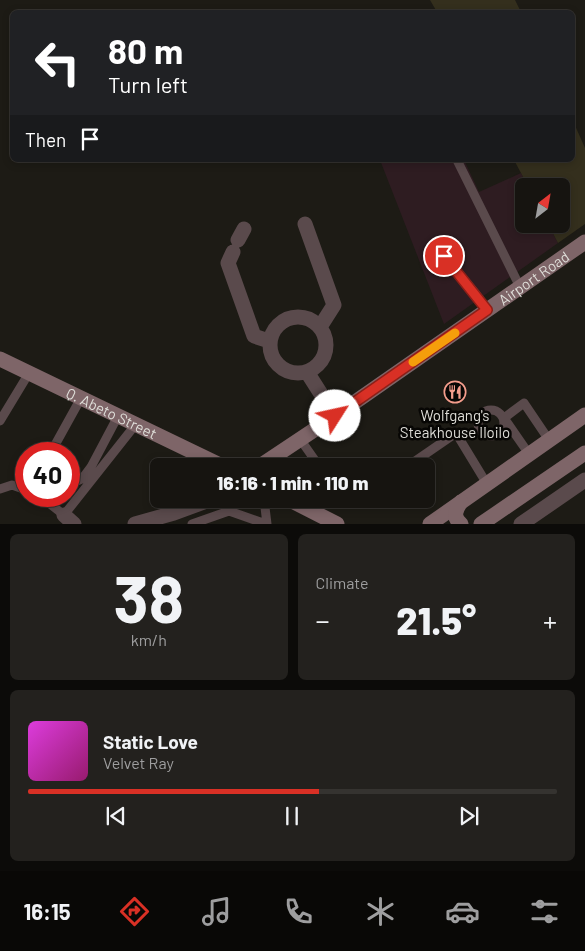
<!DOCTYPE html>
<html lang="en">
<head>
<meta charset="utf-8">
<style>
  body { margin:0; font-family:Barlow,sans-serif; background:#23211e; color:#f1f3f6; height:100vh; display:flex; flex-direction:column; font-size:19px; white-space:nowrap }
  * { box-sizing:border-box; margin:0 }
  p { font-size:16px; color:#9e9e9f }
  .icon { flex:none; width:28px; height:28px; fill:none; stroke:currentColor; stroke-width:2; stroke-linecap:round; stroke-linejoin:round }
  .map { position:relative; height:524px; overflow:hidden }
  .drawer { display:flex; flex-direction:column; gap:10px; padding:10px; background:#0c0b09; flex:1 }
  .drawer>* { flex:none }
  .guide { position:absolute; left:10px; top:10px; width:565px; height:152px; border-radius:8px; box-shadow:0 2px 8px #0003,0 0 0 1px #353330; background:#202124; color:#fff; overflow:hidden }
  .needle { width:32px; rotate:31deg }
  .controls { position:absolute; left:515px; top:178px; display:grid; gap:10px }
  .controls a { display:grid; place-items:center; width:55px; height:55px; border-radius:8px; background:#161410; box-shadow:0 2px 8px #0003,0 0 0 1px #353330; font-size:25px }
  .speed { position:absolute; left:15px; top:442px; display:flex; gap:10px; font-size:25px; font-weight:700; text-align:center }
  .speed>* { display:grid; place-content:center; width:65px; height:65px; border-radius:50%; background:#161410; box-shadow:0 2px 8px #0003,0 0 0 1px #353330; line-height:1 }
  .speed .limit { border:8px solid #d22; background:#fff; color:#111 }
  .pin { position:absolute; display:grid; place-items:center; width:42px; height:42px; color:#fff; margin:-21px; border:2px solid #fff; border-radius:50%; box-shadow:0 1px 5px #0007 }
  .me { position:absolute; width:55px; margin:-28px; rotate:55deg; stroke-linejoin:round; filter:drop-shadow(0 0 4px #0008) }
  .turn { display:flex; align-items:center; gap:18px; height:105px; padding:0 15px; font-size:22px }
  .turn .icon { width:65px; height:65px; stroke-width:2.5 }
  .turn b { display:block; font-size:35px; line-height:42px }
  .then { display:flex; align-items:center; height:48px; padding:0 15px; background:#0003; gap:10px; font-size:19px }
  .big { font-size:38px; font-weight:800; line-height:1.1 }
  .drawer .widget { flex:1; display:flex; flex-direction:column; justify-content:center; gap:8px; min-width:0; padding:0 18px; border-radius:8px; background:#23211e }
  .drawer .dial { align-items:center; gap:0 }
  .dial b { font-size:65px; line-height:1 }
  .song { display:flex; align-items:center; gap:15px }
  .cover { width:60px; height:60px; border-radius:8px; background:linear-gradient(135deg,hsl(300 70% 55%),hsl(320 70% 35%)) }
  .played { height:5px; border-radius:2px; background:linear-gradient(90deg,#d93025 55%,#353330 55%) }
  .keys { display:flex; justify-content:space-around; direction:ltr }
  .heat { display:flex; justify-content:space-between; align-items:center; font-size:28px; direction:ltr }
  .drawer .tiles { flex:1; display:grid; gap:10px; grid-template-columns:1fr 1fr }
  .widget:last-child { grid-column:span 2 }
  .trip { position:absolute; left:150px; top:458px; width:285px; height:50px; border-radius:8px; background:#161410; box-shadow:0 2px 8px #0003,0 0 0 1px #353330; font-weight:800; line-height:50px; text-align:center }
  .tabs { display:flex; height:80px; justify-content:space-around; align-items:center; background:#090806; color:#9e9e9f }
  .tabs .icon { width:35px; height:35px }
  .tabs .current { color:#d93025 }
  .tabs b { font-size:22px; color:#f1f3f6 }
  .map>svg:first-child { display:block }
  .industrial { fill:#2e1c21 }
  .green { fill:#342f1d }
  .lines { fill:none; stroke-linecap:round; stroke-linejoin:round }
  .lane { stroke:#5a4a4c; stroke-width:9 }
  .street { stroke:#5a4a4c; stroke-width:15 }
  .secondary { stroke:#7e6568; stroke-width:15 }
  .route-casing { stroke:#8d1f18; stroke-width:12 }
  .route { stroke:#d93025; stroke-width:9 }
  .slow { stroke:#f59e0b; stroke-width:9 }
  .labels { text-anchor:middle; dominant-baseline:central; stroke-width:5; stroke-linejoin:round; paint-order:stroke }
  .street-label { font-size:15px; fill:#deddd8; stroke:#070604 }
  .poi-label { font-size:15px; fill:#deddd8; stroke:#070604 }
</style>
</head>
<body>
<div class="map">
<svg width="585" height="524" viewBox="0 0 585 524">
  <rect width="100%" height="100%" fill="#1d1b15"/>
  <path class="industrial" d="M 380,160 L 464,160 L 479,192 L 521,173 L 528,186 L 524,186 L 524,224 L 548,224 L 558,243 L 444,324 Z"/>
  <path class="green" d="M 430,0 L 515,0 L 521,12 L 437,12 Z
    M 573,121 L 585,148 L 585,224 L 558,243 L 548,224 L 561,224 L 561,186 L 528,186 L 514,160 L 572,160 Z"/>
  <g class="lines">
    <path class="lane" d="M 457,160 L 520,287
      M 444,256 L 476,294 L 487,310
      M478 423a13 13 0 1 1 26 0a13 13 0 1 1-26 0Z
      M 0,421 L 29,373
      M 300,439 L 319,466
      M 50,454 L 81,398
      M 529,454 L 504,418 L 524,403 L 549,440
      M 408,466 L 456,433 L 487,484
      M 69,481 L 73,483 L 82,479 L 91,467 L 118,416
      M 0,489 L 12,485 L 26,490
      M 40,496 L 64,515 L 136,424
      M 264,499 L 267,524
      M 345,499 L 348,501 L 361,499
      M 192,524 L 229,511 L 266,524"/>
    <path class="street" d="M 305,224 L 334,305 L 320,327
      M 238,240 L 244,229
      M 233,252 L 228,263 L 254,336 L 269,341
      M270 345a28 28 0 1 1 56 0a28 28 0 1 1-56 0Z
      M 307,372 L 335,416
      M 64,515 L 74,524
      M 135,524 L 174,513 L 212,499
      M 521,524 L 585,480"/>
    <g class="secondary">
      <path id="s1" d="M 0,359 L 222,466"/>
      <path id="s2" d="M 260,466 L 335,416 L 585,242"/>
      <path d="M 288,499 L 337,524"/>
      <path d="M 430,524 L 585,415"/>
      <path d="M 461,524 C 452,517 456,509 461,502"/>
      <path d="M 481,524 L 585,453"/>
    </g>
  </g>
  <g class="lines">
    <g class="route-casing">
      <path id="route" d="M 335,416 L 487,310 L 444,256"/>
    </g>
    <use href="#route" class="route"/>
    <path class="slow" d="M 413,362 L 455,333"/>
  </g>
  <defs>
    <g id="restaurant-ring" transform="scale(1.125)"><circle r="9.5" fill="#070604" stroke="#f49d8c" stroke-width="1.5"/><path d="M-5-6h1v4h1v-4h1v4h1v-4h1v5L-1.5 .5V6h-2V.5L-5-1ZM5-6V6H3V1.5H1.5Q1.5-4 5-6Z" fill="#f49d8c"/></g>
  </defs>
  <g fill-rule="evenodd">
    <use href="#restaurant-ring" x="455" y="392"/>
  </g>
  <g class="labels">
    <g class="street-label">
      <text stroke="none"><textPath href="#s2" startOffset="332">Airport Road</textPath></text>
      <text stroke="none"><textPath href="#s1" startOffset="124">Q. Abeto Street</textPath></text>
    </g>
    <g class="poi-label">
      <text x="455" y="415">Wolfgang's<tspan x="455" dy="17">Steakhouse Iloilo</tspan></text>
    </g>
  </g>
</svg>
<div class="controls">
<a><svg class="needle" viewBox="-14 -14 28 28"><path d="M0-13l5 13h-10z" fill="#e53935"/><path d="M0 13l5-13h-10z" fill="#9e9e9f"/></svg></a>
</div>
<div class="speed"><div class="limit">40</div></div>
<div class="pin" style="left:444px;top:256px;background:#d93025"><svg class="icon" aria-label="arrive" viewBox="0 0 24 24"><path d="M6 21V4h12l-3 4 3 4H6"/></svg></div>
<svg class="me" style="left:335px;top:416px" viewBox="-20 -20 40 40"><circle r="19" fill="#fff"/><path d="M0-13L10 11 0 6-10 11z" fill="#d93025"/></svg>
<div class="trip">16:16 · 1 min · 110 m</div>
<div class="guide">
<div class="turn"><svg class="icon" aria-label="left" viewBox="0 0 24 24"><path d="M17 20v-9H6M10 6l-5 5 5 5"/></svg><div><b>80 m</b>Turn left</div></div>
<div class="then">Then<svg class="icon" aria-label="arrive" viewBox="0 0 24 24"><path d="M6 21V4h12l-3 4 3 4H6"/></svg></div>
</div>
</div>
<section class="drawer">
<div class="tiles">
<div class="widget dial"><b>38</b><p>km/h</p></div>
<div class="widget"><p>Climate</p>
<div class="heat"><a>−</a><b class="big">21.5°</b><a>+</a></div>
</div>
<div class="widget">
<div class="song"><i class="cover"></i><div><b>Static Love</b><p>Velvet Ray</p></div></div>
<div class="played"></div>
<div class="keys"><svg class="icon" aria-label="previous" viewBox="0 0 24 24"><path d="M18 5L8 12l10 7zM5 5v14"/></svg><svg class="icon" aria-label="pause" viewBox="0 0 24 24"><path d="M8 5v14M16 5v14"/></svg><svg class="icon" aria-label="next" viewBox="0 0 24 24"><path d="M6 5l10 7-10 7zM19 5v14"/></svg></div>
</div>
</div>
</section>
<nav class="tabs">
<b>16:15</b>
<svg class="icon current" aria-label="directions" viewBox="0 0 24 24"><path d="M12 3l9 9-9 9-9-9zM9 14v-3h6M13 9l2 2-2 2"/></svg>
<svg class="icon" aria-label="music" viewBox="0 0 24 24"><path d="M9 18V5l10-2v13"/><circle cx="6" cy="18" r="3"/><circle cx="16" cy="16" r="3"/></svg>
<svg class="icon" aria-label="phone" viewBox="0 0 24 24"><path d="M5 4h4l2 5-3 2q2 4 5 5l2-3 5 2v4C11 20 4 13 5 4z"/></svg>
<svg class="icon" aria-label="climate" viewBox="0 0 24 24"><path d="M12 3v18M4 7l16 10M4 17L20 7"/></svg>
<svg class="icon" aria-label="car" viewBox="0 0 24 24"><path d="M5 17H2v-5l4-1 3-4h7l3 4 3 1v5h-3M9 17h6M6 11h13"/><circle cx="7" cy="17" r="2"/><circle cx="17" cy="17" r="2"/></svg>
<svg class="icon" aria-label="filters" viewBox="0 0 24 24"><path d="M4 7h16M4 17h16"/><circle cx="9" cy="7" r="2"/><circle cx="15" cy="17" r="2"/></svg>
</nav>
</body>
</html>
